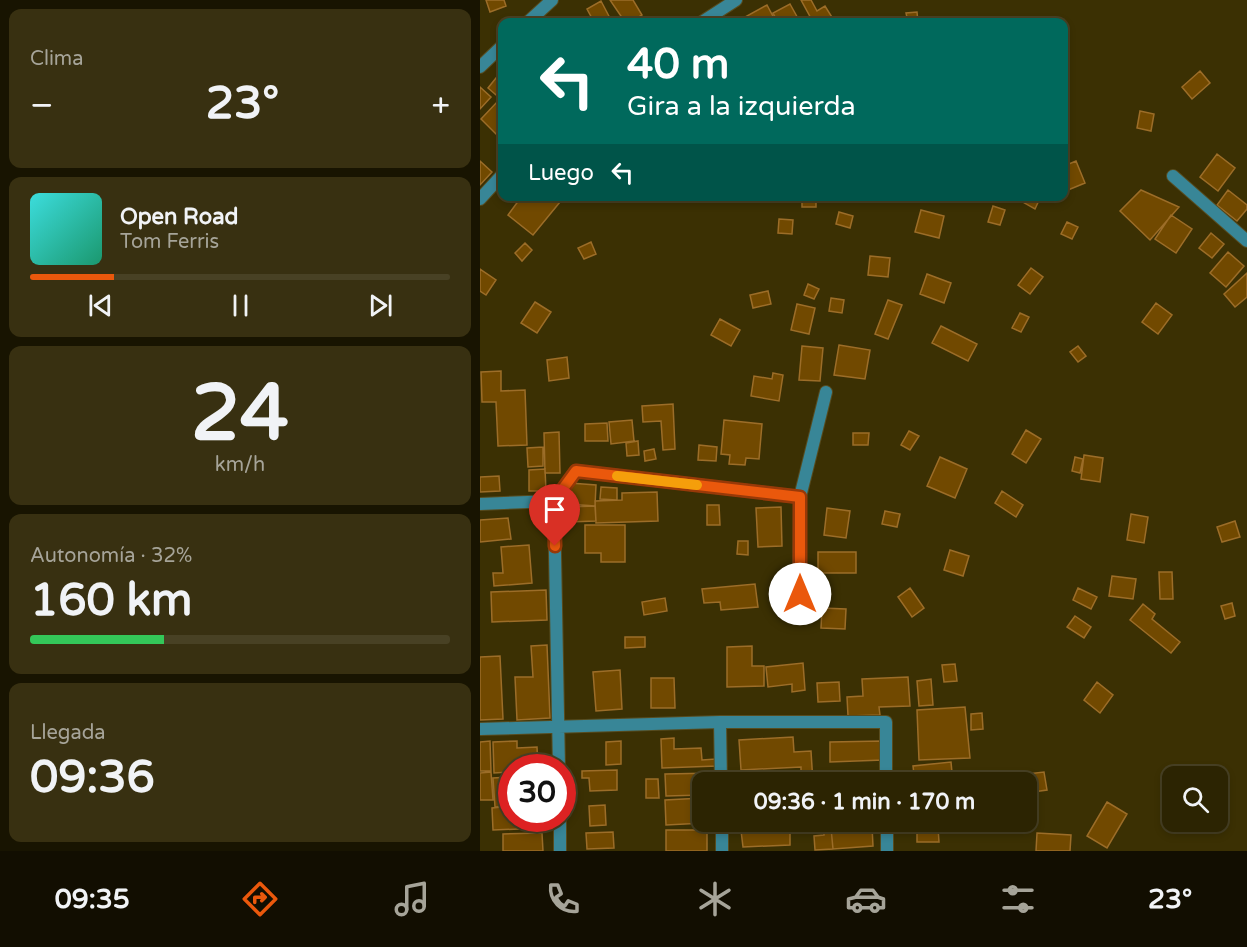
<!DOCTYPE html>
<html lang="es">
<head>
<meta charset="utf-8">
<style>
  body { margin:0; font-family:"Varela Round",sans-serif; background:#383011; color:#f1f3f6; height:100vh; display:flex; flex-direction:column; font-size:22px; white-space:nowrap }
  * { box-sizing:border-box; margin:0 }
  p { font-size:20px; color:#a6a499 }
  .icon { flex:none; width:33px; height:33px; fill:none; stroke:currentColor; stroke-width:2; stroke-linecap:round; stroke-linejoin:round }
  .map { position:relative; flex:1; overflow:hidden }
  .side { display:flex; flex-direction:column; gap:9px; padding:9px; background:#181401; width:480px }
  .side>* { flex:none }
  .guide { position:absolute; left:18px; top:18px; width:570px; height:183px; border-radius:12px; box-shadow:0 3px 9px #0003,0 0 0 2px #484124; background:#00695c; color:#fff; overflow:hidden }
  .buttons { position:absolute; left:682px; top:766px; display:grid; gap:12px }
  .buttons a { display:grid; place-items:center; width:66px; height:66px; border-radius:12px; background:#2c2402; box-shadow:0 3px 9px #0003,0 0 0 2px #484124; font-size:30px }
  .speed { position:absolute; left:18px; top:754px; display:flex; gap:12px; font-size:30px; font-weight:700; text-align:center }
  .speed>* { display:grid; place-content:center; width:78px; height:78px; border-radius:50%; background:#2c2402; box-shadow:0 3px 9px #0003,0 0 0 2px #484124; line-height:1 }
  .speed .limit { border:9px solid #d22; background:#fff; color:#111 }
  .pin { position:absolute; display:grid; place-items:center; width:51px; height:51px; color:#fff; margin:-62px -26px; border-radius:50% 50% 50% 0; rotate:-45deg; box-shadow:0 0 6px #0007 }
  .pin .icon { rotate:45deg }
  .me { position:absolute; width:66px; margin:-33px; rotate:0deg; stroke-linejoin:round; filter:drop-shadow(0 0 4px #0008) }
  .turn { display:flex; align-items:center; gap:21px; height:126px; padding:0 30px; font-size:27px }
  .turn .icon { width:78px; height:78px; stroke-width:2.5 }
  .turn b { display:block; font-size:42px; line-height:51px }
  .then { display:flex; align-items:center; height:57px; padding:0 30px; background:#0003; gap:12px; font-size:22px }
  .big { font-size:45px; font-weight:700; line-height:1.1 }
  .side .widget { flex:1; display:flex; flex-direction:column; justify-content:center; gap:9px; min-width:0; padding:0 21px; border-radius:12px; background:#383011 }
  .side .dial { align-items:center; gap:0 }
  .dial b { font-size:78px; line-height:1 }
  .song { display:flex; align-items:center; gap:18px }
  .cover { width:72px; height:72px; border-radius:9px; background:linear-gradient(135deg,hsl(180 70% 55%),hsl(160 70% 35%)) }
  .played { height:6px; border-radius:3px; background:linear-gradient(90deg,#ea580c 20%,#484124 20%) }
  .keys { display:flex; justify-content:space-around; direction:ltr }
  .heat { display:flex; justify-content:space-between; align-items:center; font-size:33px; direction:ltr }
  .charge { height:9px; border-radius:4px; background:linear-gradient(90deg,#34c759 32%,#484124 0) }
  .trip { position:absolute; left:212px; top:772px; width:345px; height:60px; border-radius:12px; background:#2c2402; box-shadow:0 3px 9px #0003,0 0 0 2px #484124; font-weight:700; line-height:60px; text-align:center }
  .menu { display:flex; height:96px; justify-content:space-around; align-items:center; background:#120e01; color:#a6a499 }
  .menu .icon { width:42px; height:42px }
  .menu .active { color:#ea580c }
  .menu b { font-size:27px; color:#f1f3f6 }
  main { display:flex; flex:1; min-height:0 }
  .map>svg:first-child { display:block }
  .building { fill:#714900; stroke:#9c6d28; stroke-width:1.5 }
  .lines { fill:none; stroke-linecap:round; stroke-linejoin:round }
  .minor-casing { stroke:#574c20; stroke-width:14 }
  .minor { stroke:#388697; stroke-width:12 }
  .route-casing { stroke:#983908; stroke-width:15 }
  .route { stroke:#ea580c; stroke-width:10 }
  .slow { stroke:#f59e0b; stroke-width:10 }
</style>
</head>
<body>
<main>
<section class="side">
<div class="widget"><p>Clima</p>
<div class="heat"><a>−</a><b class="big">23°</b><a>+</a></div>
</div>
<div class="widget">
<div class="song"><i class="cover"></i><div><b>Open Road</b><p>Tom Ferris</p></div></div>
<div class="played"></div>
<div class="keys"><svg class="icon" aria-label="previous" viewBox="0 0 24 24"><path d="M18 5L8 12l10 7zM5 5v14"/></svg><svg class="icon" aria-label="pause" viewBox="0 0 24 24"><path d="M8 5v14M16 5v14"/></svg><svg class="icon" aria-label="next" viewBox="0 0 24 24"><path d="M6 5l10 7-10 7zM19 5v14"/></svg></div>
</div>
<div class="widget dial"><b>24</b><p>km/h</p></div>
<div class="widget"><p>Autonomía · 32%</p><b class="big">160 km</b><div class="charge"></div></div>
<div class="widget"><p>Llegada</p><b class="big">09:36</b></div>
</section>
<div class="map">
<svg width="767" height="851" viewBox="0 0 767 851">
  <rect width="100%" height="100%" fill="#3b3003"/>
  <path class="building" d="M 6,0 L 24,0 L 26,6 L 10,12 Z
    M 130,0 L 153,0 L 162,15 L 151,22 L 145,22 Z
    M 321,0 L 331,0 L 337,11 L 345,6 L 355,22 L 333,22 Z
    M 121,1 L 131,20 L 126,22 L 114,22 L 107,9 Z
    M 310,4 L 320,22 L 298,22 L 293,13 Z
    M 287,5 L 296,22 L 268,22 L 265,17 Z
    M 437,12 L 438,22 L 428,22 L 426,13 Z
    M 720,71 L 730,83 L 712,99 L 702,87 Z
    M 20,73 L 22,76 L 22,100 L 8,88 Z
    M 0,87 L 11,97 L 0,109 Z
    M 18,101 L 22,105 L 22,140 L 1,119 Z
    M 660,111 L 674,114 L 671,131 L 657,128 Z
    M 737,154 L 755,168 L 738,191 L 720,177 Z
    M 0,161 L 12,172 L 0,185 Z
    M 596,161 L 605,183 L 588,190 L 584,180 L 584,166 Z
    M 661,190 L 699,207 L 670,240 L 640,211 Z
    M 748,190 L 767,205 L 767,209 L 757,221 L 737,205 Z
    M 42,196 L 74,196 L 80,202 L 53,235 L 28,215 Z
    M 322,196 L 336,196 L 336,207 L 322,207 Z
    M 532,196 L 561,196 L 555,209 Z
    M 513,206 L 525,210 L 520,225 L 508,222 Z
    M 441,210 L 464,216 L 459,238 L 435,232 Z
    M 359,212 L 373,216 L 370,228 L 356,224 Z
    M 691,215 L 712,229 L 696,253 L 675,239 Z
    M 299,219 L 313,220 L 312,234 L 298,233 Z
    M 587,222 L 598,227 L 592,239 L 581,234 Z
    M 731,233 L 744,244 L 732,258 L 719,248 Z
    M 111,242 L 116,254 L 104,259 L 98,248 Z
    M 45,243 L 52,250 L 42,261 L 35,253 Z
    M 748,252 L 764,266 L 746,287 L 730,273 Z
    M 390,256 L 410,258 L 408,277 L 388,275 Z
    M 551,268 L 563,277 L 550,294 L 538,285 Z
    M 0,269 L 16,280 L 6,295 L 0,291 Z
    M 767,273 L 767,297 L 755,307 L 744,294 Z
    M 447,274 L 471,283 L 464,303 L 440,294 Z
    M 328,284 L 339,289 L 334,299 L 324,295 Z
    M 288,291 L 291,304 L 273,308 L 270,295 Z
    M 351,298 L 364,300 L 362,313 L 349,311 Z
    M 408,300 L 422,305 L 408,339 L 395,334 Z
    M 55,302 L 71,312 L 57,333 L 41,323 Z
    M 676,303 L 692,315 L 678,334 L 662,322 Z
    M 317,304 L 335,308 L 329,334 L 311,330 Z
    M 540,313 L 549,317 L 541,332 L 532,328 Z
    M 240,319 L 260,330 L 251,346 L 231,335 Z
    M 461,326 L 497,344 L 488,361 L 452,343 Z
    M 359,345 L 390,350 L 385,379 L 354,375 Z
    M 322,346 L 343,348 L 340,381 L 319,380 Z
    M 598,346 L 606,356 L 598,362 L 590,352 Z
    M 87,357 L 89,378 L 69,381 L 67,360 Z
    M 21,371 L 21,391 L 45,390 L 47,445 L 18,446 L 16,402 L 2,402 L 1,372 Z
    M 293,373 L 303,375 L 299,401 L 271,396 L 274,376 L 292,379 Z
    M 193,404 L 195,449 L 183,450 L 181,421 L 163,422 L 162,406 Z
    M 152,420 L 154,441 L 131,444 L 129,422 Z
    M 244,420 L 282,424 L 279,459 L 266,458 L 265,465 L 249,464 L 250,455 L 241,454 Z
    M 127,423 L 128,441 L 105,441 L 105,424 Z
    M 546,430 L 561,439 L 546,463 L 532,454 Z
    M 429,431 L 439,436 L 430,450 L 421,445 Z
    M 79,432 L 80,473 L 65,473 L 64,433 Z
    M 373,433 L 389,433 L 388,445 L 373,445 Z
    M 158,441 L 159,455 L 147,456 L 146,443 Z
    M 219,445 L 237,447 L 236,461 L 218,460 Z
    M 63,447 L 63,466 L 48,467 L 47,448 Z
    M 174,449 L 176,459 L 165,461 L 164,451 Z
    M 604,455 L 623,458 L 620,482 L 601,479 Z
    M 460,457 L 487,469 L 475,498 L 447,486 Z
    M 595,457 L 603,459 L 600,473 L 592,471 Z
    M 65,469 L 66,491 L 49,491 L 49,470 Z
    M 19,476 L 20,491 L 0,492 L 0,477 Z
    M 90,483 L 116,485 L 115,506 L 89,504 Z
    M 121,487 L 137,488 L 137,500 L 120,499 Z
    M 522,491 L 543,505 L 536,517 L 515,503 Z
    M 177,492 L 178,521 L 116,523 L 115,501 L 142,500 L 142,493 Z
    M 227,505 L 239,505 L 240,525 L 227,525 Z
    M 115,506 L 116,521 L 88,522 L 88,507 Z
    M 301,507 L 302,546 L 278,547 L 276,508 Z
    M 347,508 L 370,511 L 366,538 L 344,535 Z
    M 405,511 L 420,514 L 417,527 L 402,524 Z
    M 651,514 L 668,517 L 664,543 L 647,540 Z
    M 28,518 L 31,539 L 0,542 L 0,520 Z
    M 755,521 L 760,537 L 742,542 L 737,527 Z
    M 105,525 L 145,525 L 145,562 L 121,562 L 121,553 L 105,553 Z
    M 258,541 L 268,541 L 268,555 L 257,554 Z
    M 49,545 L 52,583 L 14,586 L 13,573 L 23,573 L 21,547 Z
    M 470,550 L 489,556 L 483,576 L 464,570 Z
    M 338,552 L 376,552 L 376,573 L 338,573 Z
    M 679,572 L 692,572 L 693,599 L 680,599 Z
    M 632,576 L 656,579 L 653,599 L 629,596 Z
    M 275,584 L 278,607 L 241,610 L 240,602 L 224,603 L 222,589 Z
    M 430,588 L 444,608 L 432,617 L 418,597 Z
    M 598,588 L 617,597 L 611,609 L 593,600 Z
    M 66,590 L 67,620 L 12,622 L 11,592 Z
    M 185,598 L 187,611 L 164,615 L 162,602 Z
    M 752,603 L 755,616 L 745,619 L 741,606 Z
    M 663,604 L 675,614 L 672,619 L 700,642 L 691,653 L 650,620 Z
    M 342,608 L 366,609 L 365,629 L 341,628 Z
    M 595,616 L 611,627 L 604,638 L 587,627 Z
    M 145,637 L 165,637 L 165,647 L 145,648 Z
    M 67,645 L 70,718 L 37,720 L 35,677 L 53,677 L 51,646 Z
    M 272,646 L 272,666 L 284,666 L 284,686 L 247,687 L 247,647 Z
    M 20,656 L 23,719 L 0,720 L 0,657 Z
    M 323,663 L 325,690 L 312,692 L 312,684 L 288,687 L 286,667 Z
    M 475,664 L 477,681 L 464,682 L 462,665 Z
    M 140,670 L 142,709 L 116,711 L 113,672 Z
    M 428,677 L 430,706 L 399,707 L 400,715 L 368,716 L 367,697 L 383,696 L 382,679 Z
    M 171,678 L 194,678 L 195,708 L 171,708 Z
    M 451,679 L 453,705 L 439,706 L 437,681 Z
    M 359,682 L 360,701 L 338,702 L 337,683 Z
    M 617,682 L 633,695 L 620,713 L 604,700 Z
    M 485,707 L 490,758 L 439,760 L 437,710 Z
    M 502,713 L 503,729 L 491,730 L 491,714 Z
    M 313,737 L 314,752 L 331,751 L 333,783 L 321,783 L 321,767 L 261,770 L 259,740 Z
    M 194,738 L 194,749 L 221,748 L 222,760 L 236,759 L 237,766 L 182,768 L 181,739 Z
    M 10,741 L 11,771 L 0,771 L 0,742 Z
    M 37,741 L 37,748 L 57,747 L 58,768 L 32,768 L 32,772 L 14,773 L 13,742 Z
    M 141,741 L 141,764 L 126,765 L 126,742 Z
    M 402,741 L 403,760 L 350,762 L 350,742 Z
    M 471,762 L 473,783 L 435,783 L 433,766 Z
    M 137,770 L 137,790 L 110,791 L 109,778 L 102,778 L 102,771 Z
    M 392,771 L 393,783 L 358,783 L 358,773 Z
    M 11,772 L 13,800 L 0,800 L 0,773 Z
    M 316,772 L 316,783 L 263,783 L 263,773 Z
    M 564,772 L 567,790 L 546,793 L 546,783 L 540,783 L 539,775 Z
    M 235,773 L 235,783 L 222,783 L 222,795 L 186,796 L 185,774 Z
    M 32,777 L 32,795 L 27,795 L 28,806 L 15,807 L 13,778 Z
    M 166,779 L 178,779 L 179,798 L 166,798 Z
    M 546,796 L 554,796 L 554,811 L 546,812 Z
    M 222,798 L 222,822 L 225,823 L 186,825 L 185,800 Z
    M 627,802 L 647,814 L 627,848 L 607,836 Z
    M 125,805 L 126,825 L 110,826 L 109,806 Z
    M 32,806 L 32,819 L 62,819 L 63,828 L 13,830 L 12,808 Z
    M 260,822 L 296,822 L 297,833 L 310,833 L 310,845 L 263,847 Z
    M 332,822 L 344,822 L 344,831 L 332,831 Z
    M 392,826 L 393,846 L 353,849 L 351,828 Z
    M 437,827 L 458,827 L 459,842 L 437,842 Z
    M 344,828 L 351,828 L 353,849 L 335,850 L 334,836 L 344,835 Z
    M 186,830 L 227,830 L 227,851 L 186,851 Z
    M 133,832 L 134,848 L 107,849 L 106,833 Z
    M 62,833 L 63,851 L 23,851 L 23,834 Z
    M 557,833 L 591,835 L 590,851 L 556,851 Z"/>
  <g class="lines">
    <g class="minor-casing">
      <path id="minor" d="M 48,22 L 72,0
        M 222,22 L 256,0
        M 0,67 L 22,46
        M 693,176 L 767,241
        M 0,199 L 22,175
        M 0,504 L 74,501
        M 319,594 L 320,497
        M 240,722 L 241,783
        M 0,729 L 240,722 L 406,722 L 406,783
        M 79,768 L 74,501 L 96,471 L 320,497 L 346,392
        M 80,819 L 80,851
        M 242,822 L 242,851
        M 407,822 L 407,851"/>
    </g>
    <use href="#minor" class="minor"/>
  </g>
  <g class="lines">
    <g class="route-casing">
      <path id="route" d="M 75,546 L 74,501 L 96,471 L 320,497 L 320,594"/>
    </g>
    <use href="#route" class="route"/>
    <path class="slow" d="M 137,476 L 217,485"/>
  </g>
</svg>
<div class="buttons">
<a><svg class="icon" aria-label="search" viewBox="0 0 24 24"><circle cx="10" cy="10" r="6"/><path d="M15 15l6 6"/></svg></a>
</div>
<div class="speed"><div class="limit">30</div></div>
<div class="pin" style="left:75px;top:546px;background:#d93025"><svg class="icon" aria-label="arrive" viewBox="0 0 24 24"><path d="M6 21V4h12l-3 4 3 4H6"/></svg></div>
<svg class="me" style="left:320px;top:594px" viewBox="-20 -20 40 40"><circle r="19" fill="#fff"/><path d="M0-13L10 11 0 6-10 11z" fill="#ea580c"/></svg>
<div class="trip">09:36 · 1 min · 170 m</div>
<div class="guide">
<div class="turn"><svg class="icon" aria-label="left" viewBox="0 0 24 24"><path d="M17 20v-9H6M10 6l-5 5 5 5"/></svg><div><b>40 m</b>Gira a la izquierda</div></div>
<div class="then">Luego<svg class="icon" aria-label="left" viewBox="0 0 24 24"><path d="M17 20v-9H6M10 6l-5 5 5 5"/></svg></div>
</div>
</div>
</main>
<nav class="menu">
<b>09:35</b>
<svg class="icon active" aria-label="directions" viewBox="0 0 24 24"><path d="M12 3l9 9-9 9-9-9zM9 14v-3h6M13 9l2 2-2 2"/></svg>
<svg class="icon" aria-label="music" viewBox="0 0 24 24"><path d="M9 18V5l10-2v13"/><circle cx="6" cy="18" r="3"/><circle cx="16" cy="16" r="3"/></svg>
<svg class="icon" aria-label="phone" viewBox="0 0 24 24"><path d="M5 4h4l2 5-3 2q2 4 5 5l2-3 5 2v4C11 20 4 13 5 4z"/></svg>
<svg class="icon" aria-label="climate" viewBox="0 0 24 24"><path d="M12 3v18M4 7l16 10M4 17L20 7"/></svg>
<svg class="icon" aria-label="car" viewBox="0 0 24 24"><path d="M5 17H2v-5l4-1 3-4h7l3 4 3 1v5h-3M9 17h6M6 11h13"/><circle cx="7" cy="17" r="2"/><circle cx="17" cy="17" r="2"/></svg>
<svg class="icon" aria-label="filters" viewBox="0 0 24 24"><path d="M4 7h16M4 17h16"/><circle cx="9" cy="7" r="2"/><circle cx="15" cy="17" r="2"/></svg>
<b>23°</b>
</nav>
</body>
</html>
